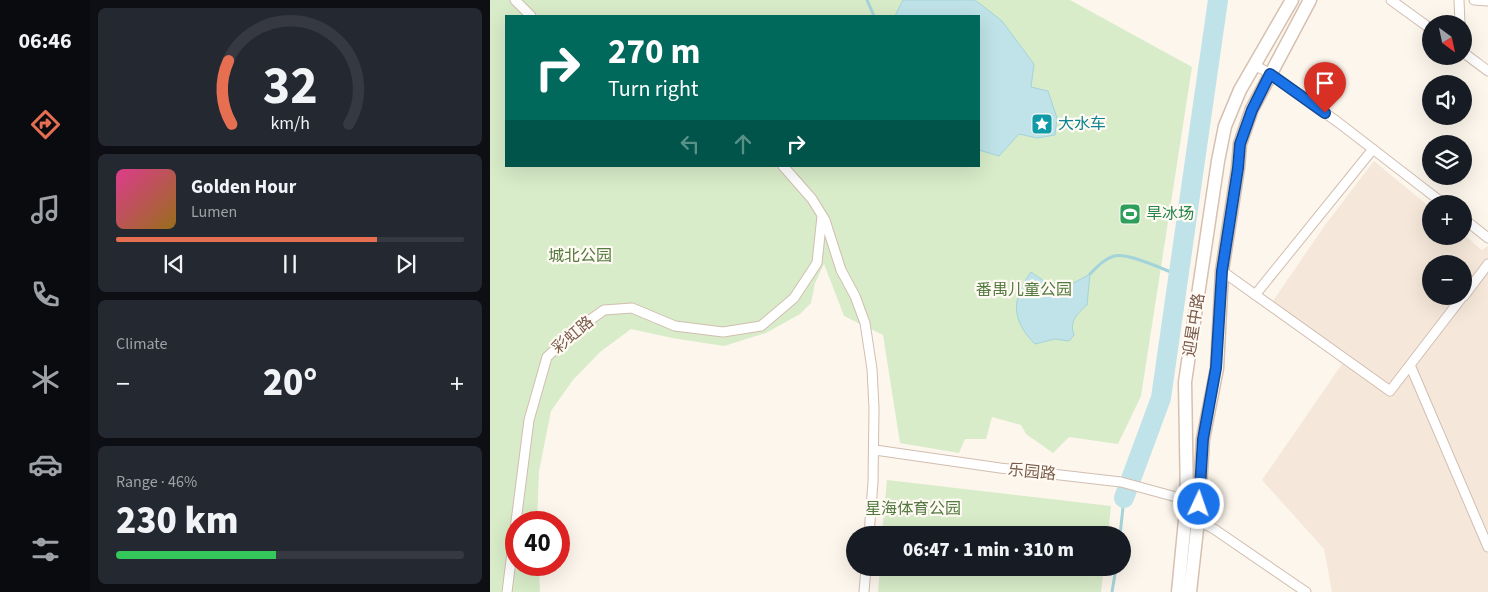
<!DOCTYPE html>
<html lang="en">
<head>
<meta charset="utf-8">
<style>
  body { margin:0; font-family:"Source Sans 3","Noto Sans SC",sans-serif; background:#242831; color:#f1f3f6; height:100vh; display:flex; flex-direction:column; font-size:19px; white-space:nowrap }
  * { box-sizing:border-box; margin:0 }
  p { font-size:16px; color:#9ea1a6 }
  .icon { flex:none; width:28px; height:28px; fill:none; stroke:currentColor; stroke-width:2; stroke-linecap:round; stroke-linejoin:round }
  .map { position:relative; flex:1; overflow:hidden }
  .sheet { display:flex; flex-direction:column; gap:8px; padding:8px; background:#0d0f14; width:400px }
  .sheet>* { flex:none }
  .guide { position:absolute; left:15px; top:15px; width:475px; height:152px; border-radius:0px; box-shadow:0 5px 20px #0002; background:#00695c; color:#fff; overflow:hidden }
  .needle { width:32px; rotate:147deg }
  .buttons { position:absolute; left:932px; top:15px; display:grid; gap:10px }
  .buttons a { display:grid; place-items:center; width:50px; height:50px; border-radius:50%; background:#171b24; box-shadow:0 5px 20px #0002; font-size:25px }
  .speed { position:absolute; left:15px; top:511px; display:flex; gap:10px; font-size:25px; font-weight:700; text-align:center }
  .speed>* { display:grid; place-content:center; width:65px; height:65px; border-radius:50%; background:#171b24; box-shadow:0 5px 20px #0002; line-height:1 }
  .speed .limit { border:8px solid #d22; background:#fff; color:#111 }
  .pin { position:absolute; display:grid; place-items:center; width:42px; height:42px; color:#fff; margin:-51px -21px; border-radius:50% 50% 50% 0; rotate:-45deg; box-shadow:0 0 5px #0007 }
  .pin .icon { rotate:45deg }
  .me { position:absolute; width:55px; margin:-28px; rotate:3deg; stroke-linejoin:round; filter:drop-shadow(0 0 4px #0008) }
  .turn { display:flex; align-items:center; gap:18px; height:105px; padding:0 20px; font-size:22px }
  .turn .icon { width:65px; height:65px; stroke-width:2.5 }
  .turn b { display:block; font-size:35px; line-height:42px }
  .lanes { display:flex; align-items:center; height:48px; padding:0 20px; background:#0003; justify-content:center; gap:25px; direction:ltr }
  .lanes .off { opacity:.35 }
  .big { font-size:38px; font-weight:800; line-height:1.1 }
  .sheet .tile { flex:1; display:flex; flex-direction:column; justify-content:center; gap:8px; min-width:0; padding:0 18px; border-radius:8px; background:#242831 }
  .sheet .dial { align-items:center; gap:0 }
  .dial svg { height:130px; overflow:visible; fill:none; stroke:#363941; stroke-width:7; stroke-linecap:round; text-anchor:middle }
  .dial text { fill:#f1f3f6; stroke:none }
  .song { display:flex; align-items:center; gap:15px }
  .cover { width:60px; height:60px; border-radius:8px; background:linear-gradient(135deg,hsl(330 70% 55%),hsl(40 70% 35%)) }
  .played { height:5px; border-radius:2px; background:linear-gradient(90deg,#e76f51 75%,#363941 75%) }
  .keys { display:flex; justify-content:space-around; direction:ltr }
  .heat { display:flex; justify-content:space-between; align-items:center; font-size:28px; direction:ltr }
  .charge { height:8px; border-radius:4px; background:linear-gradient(90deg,#34c759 46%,#363941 0) }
  .trip { position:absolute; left:356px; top:526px; width:285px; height:50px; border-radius:25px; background:#171b24; box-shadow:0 5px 20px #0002; font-weight:800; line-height:50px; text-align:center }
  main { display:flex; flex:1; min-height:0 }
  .menu { display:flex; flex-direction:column; width:90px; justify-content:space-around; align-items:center; background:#090b0e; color:#9ea1a6 }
  .menu .icon { width:35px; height:35px }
  .menu .selected { color:#e76f51 }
  .menu b { font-size:22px; color:#f1f3f6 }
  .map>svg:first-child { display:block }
  .residential { fill:#f5e8da; fill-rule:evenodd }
  .green { fill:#d8ecc9; fill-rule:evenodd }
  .water { fill:#bfe3e8; stroke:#a5d3da }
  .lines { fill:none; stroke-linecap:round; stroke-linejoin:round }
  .stream { stroke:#a5d3da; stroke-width:3 }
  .river { stroke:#bfe3e8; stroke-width:20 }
  .street-casing { stroke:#d1beb0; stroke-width:11 }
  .secondary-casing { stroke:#d6c0b0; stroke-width:15 }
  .street { stroke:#fff; stroke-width:9 }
  .secondary { stroke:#fff; stroke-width:12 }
  .route-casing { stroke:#114b97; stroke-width:12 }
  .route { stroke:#1a73e8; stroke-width:9 }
  .labels { text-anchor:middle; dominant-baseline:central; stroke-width:4.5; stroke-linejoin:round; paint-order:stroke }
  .culture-label { font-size:16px; fill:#0d838f; stroke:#fffaf3; text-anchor:start }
  .leisure-label { font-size:16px; fill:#27864d; stroke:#fffaf3; text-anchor:start }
  .park-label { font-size:16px; fill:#537a41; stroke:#fffaf3 }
  .street-label { font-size:16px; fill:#7a5c4d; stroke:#fffaf3 }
</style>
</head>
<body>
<main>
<nav class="menu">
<b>06:46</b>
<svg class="icon selected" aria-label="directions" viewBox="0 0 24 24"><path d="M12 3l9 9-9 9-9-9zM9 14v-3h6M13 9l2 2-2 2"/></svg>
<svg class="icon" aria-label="music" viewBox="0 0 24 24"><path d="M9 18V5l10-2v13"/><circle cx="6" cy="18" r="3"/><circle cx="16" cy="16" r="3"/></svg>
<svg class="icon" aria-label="phone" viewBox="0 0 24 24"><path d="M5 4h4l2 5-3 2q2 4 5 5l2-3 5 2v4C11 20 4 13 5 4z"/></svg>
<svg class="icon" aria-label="climate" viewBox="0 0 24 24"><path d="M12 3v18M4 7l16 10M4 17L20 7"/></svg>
<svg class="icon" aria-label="car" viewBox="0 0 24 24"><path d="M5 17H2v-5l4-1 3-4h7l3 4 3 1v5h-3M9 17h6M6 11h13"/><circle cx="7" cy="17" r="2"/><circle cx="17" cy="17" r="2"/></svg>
<svg class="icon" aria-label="filters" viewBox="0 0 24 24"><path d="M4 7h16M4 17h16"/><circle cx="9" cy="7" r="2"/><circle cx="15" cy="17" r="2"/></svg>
</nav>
<section class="sheet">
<div class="tile dial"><svg viewBox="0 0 100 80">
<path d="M14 69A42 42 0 1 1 86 69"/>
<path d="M14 69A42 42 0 0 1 12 30" stroke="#e76f51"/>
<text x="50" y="56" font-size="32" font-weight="700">32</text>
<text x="50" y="72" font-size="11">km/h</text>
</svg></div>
<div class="tile">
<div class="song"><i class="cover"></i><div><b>Golden Hour</b><p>Lumen</p></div></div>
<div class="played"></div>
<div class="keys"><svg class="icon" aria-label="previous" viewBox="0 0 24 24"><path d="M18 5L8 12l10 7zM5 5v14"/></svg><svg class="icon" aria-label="pause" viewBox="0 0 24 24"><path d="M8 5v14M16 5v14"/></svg><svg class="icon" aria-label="next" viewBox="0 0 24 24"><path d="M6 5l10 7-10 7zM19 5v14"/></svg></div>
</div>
<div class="tile"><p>Climate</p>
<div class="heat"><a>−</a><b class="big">20°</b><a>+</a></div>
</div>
<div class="tile"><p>Range · 46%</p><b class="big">230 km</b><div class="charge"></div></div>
</section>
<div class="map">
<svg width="998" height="592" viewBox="0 0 998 592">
  <rect width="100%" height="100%" fill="#fdf6ec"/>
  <path class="residential" d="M 884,161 L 941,208 L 941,236 L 974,235 L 992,250 L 998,246 L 998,592 L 842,592 L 834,549 L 772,480 L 852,364 L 783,301 L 835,225 ZM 941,264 L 974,264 L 974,296 L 941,296 Z"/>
  <path class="green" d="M 0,0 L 580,0 L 702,67 L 651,396 L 628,444 L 579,437 L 563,453 L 536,434 L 531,425 L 502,417 L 496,439 L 475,439 L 469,453 L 410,443 L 393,335 L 354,316 L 334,264 L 325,283 L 321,303 L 310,314 L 276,333 L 234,346 L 182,338 L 141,329 L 110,352 L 83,380 L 61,411 L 49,471 L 47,522 L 26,522 L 26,565 L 49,565 L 50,592 L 0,592 ZM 16,16 L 489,16 L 489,166 L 16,166 Z
    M 397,480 L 621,506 L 618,535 L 392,535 Z
    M 390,568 L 614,568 L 611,592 L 388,592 Z"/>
  <path class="water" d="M 413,0 L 485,0 L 512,21 L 544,64 L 541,87 L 558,91 L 567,118 L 565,135 L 547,138 L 529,134 L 509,156 L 489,150 L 489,16 L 405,16 Z
    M 541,272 L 554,281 L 576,287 L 600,274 L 597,305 C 587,314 579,321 584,335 L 579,341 L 565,339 L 545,344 C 521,320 521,299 541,272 Z"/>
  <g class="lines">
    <path class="stream" d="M 377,0 L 384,16
      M 600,274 C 607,267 614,259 624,256 C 637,252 675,270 688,275
      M 630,535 L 634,498
      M 622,592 L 626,568"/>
    <path class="river" d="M 634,498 L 671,398 L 728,0"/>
    <g class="street-casing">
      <path id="street" d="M 25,0 L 41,16
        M 901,0 L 941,29
        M 969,0 L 970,24
        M 984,0 L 998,1
        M 974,53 L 998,71
        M 764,65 L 781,74 L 849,123 L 954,204
        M 293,166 L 322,199 L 335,220 L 351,270 L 365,296 L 375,323 L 382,369 L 384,408 L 383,482 L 379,535
        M 974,219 L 998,238
        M 732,271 L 900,391 L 973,296
        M 765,295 L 883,149
        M 974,296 L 998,264
        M 920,365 L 998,547
        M 385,450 L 510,468 L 631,482 L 697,500
        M 703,518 L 724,529 L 816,592
        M 17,592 L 39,420 L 57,357 L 86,330 L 114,310 L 142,308 L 185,326 L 233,332 L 271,326 L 304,298 L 327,263 L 332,216
        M 374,592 L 376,568"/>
    </g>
    <g class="secondary-casing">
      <path id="secondary" d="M 688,592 L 697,500 L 695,382 L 728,161 L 735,126 L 750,90 L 802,0
        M 700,592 L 708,520 L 713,439 L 727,368 L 732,271 L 748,168 L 750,144 L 762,109 L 820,0"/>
    </g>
    <use href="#street" class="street"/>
    <use href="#secondary" class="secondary"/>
  </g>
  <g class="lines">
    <g class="route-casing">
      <path id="route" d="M 709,504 L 713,439 L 726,368 L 732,271 L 748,168 L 750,144 L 762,110 L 780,74 L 835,113"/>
    </g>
    <use href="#route" class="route"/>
  </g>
  <defs>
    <g id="sight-square" transform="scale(1.125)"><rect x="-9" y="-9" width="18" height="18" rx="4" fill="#0f9aa8" stroke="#fffaf3"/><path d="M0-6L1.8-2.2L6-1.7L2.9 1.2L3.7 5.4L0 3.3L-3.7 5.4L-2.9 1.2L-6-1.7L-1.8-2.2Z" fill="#fff"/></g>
    <g id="stadium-square" transform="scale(1.125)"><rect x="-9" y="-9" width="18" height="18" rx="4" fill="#2e9e5b" stroke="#fffaf3"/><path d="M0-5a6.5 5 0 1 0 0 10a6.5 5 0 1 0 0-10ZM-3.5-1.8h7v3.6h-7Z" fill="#fff"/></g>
  </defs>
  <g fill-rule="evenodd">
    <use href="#sight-square" x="552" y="124"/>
    <use href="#stadium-square" x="640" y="214"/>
  </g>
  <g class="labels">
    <g class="culture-label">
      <text x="568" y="124">大水车</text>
    </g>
    <g class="leisure-label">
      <text x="656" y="214">旱冰场</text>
    </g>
    <g class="park-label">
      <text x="90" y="256">城北公园</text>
      <text x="534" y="290">番禺儿童公园</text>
      <text x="423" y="509">星海体育公园</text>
    </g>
    <g class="street-label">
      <text transform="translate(704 325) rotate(-81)">迎星中路</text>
      <text transform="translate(83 335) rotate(-40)">彩虹路</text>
      <text transform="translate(542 472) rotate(6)">乐园路</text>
    </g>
  </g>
</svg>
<div class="buttons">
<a><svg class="needle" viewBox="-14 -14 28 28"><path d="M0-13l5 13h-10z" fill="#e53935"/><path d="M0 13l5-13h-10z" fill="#9ea1a6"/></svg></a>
<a><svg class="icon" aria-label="sound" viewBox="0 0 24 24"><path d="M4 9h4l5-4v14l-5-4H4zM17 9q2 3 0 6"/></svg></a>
<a><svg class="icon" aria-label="layers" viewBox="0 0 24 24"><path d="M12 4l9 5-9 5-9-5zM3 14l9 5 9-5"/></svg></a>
<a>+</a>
<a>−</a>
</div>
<div class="speed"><div class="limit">40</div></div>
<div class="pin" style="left:835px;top:113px;background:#d93025"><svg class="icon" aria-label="arrive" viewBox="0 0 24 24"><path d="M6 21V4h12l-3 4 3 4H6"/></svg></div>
<svg class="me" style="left:709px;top:504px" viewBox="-20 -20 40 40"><circle r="17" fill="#1a73e8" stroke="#fff" stroke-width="3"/><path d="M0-11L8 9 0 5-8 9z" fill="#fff"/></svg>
<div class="trip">06:47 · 1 min · 310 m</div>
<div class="guide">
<div class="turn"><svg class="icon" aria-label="right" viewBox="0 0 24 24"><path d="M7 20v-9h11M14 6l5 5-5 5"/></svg><div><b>270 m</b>Turn right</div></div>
<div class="lanes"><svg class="icon off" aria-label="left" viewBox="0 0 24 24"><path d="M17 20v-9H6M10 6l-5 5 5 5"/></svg><svg class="icon off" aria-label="ahead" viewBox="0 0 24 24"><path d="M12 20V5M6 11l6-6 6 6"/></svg><svg class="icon" aria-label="right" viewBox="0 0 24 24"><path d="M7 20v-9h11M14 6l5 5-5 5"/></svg></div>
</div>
</div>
</main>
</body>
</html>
